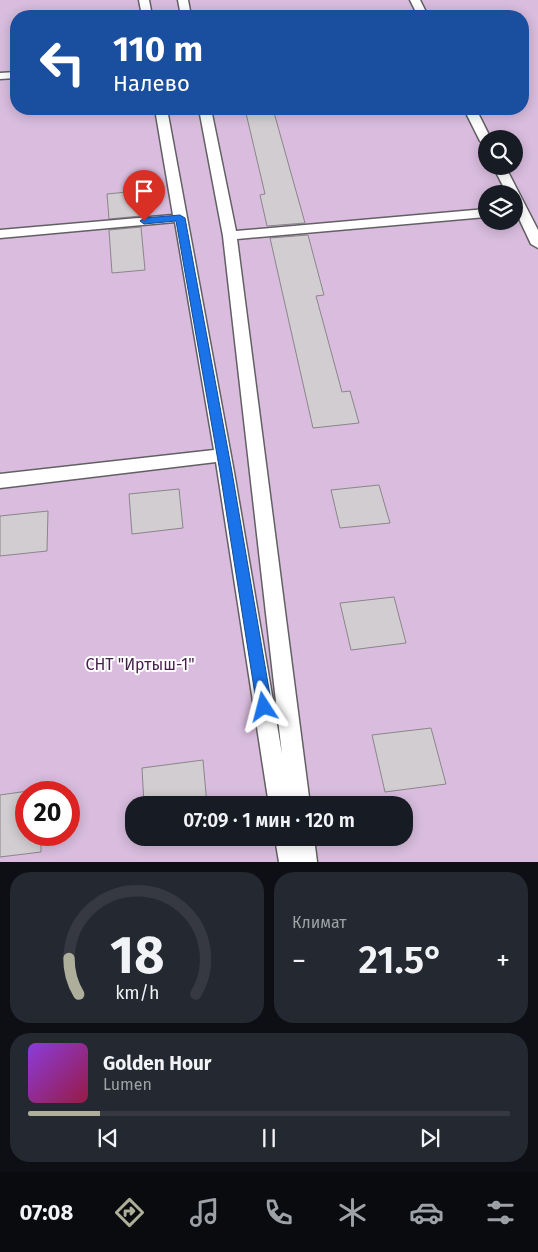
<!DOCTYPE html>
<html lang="ru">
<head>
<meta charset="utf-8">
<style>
  body { margin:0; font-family:"Fira Sans",sans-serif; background:#242831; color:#f1f3f6; height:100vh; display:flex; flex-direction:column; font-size:19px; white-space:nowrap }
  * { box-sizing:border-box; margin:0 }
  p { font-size:16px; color:#9ea1a6 }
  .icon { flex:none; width:28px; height:28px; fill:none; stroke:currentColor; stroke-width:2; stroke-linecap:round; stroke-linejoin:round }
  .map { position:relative; height:862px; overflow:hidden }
  .side { display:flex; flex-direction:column; gap:10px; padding:10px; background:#0d0f14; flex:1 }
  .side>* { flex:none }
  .banner { position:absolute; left:10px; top:10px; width:519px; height:105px; border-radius:20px; box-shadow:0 2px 12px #0003; background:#1a4fa0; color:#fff; overflow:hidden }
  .controls { position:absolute; left:478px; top:130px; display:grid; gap:10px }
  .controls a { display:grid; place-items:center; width:45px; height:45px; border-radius:50%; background:#171b24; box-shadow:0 2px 12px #0003; font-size:25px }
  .speed { position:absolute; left:15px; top:781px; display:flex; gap:10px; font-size:25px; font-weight:700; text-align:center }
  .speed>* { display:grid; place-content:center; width:65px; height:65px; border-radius:50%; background:#171b24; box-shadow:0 2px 12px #0003; line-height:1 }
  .speed .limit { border:8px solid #d22; background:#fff; color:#111 }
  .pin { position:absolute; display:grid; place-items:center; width:42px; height:42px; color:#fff; margin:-51px -21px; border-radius:50% 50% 50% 0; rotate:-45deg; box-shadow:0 0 5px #0007 }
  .pin .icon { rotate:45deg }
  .me { position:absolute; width:55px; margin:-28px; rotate:351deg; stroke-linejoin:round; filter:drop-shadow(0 0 4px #0008) }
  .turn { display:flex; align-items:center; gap:18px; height:105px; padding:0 20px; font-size:22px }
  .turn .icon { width:65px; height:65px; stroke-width:2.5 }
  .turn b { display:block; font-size:35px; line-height:42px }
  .big { font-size:38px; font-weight:600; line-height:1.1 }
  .side .widget { flex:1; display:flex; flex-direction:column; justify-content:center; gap:8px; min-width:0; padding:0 18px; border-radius:20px; background:#242831 }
  .side .dial { align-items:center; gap:0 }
  .dial svg { height:130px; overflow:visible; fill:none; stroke:#363941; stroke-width:7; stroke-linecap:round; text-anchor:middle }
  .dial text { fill:#f1f3f6; stroke:none }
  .song { display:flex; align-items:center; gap:15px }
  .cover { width:60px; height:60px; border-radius:8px; background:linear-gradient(135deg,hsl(270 70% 55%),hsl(340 70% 35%)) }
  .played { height:5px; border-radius:2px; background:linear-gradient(90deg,#adaf9a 15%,#363941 15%) }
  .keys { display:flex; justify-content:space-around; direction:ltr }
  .heat { display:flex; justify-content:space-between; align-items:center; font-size:28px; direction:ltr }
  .side .tiles { flex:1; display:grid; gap:10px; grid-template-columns:1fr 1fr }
  .widget:last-child { grid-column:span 2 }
  .trip { position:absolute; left:125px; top:796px; width:288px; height:50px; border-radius:20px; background:#171b24; box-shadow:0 2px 12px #0003; font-weight:600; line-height:50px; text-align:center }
  .menu { display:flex; height:80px; justify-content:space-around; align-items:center; background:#090b0e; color:#9ea1a6 }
  .menu .icon { width:35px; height:35px }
  .menu .on { color:#adaf9a }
  .menu b { font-size:22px; color:#f1f3f6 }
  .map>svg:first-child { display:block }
  .green { fill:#d9bcde; fill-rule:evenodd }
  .building { fill:#d1cdd1; stroke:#8a868a }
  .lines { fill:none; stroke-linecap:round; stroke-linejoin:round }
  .lane-casing { stroke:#636064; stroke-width:3 }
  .lane { fill:#fff; fill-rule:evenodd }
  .route { fill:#1a73e8; stroke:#114b97 }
  .labels { text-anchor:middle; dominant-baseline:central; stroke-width:4; stroke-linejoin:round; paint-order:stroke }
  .near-park-label { font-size:16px; fill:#451e4b; stroke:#fff }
</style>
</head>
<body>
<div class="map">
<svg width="538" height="862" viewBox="0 0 538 862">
  <rect width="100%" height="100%" fill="#ede9ee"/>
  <path class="green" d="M 0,0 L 538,0 L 538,862 L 0,862 ZM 16,16 L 522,16 L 522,109 L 16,109 ZM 486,139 L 514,139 L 514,166 L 486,166 ZM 486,194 L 514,194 L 514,221 L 486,221 ZM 26,792 L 69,792 L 69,835 L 26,835 ZM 134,805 L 404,805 L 404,838 L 134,838 Z"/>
  <path class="building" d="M 245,109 L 273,109 L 305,223 L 267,226 L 260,195 L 265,194 Z
    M 137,191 L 140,216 L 109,219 L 107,194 Z
    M 141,227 L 145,270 L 112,273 L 109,230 Z
    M 308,235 L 324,295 L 316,296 L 342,392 L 350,391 L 359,423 L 313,428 L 270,238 Z
    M 379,485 L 390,523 L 340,528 L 331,490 Z
    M 179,489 L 183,528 L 132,534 L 129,494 Z
    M 48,511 L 47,551 L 0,556 L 0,516 Z
    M 394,597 L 406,643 L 351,650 L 340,603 Z
    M 431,728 L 446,784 L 385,792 L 372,735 Z
    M 203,760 L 207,805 L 144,805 L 142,768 Z
    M 42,789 L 42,792 L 26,792 L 26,835 L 41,835 L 41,852 L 0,857 L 0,795 Z"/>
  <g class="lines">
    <g class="lane-casing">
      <path id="lane" d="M 139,0 L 149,0 L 152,16 L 142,16 Z
        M 178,0 L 188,0 L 191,16 L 181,16 Z
        M 410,0 L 420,0 L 428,16 L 418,16 Z
        M 16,72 L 16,78 L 0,79 L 0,73 Z
        M 155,109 L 167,109 L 234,472 L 282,754 L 223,236 L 199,109 L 211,109 L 236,231 L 486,209 L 486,217 L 237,239 L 310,805 L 269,805 L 216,462 L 0,488 L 0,474 L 214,450 L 175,222 L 0,238 L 0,230 L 173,215 Z
        M 464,109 L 476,109 L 491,139 L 486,139 L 486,145 L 480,141 Z
        M 493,166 L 505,166 L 538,230 L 538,248 L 531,244 L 514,208 L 514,194 L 507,194 Z
        M 275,838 L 314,838 L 317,862 L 279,862 Z"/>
    </g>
    <use href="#lane" class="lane"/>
  </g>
  <path class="route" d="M 180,215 L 185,218 L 232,472 L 272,707 L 269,712 L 264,714 L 259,712 L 257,707 L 220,472 L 176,221 L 144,224 L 140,221 L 144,218 Z"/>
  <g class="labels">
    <g class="near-park-label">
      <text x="140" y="664">СНТ "Иртыш-1"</text>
    </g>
  </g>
</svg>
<div class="controls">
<a><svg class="icon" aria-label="search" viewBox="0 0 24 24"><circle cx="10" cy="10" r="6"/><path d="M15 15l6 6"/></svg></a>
<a><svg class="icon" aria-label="layers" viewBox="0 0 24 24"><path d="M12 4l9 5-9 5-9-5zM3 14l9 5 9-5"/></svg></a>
</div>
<div class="speed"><div class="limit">20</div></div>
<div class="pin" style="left:144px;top:221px;background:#d93025"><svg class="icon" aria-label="arrive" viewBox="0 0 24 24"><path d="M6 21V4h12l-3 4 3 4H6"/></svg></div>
<svg class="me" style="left:264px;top:707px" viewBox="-20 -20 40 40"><path d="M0-17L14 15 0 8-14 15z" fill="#1a73e8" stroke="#fff" stroke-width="4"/></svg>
<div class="trip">07:09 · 1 мин · 120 m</div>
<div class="banner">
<div class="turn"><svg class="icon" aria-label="left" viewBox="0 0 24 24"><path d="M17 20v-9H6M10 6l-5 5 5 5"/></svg><div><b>110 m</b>Налево</div></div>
</div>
</div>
<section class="side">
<div class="tiles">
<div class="widget dial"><svg viewBox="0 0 100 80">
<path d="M14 69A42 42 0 1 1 86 69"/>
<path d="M14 69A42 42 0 0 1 8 47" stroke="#adaf9a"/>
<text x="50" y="56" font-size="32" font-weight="700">18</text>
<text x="50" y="72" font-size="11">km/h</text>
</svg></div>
<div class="widget"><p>Климат</p>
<div class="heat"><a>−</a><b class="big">21.5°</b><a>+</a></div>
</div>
<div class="widget">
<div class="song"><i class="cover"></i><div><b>Golden Hour</b><p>Lumen</p></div></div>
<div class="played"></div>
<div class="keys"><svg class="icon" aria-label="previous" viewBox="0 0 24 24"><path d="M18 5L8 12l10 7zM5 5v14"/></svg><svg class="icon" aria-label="pause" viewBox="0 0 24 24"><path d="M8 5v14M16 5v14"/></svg><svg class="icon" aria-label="next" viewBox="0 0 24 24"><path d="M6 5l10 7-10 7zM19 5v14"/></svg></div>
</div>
</div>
</section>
<nav class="menu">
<b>07:08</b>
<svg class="icon on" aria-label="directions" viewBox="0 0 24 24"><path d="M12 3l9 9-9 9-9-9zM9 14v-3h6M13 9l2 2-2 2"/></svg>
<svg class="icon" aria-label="music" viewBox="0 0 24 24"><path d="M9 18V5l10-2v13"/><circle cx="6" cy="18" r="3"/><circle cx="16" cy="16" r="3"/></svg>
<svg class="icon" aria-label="phone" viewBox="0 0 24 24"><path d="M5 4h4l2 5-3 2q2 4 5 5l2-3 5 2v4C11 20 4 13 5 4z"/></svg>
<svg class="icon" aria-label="climate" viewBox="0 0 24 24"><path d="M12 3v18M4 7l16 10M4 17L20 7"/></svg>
<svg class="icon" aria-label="car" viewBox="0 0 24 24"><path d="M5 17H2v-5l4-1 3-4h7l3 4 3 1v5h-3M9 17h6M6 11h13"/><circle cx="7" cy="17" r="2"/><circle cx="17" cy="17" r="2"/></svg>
<svg class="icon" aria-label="filters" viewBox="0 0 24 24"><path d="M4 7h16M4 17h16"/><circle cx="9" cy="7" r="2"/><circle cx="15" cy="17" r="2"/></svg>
</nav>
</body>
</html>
